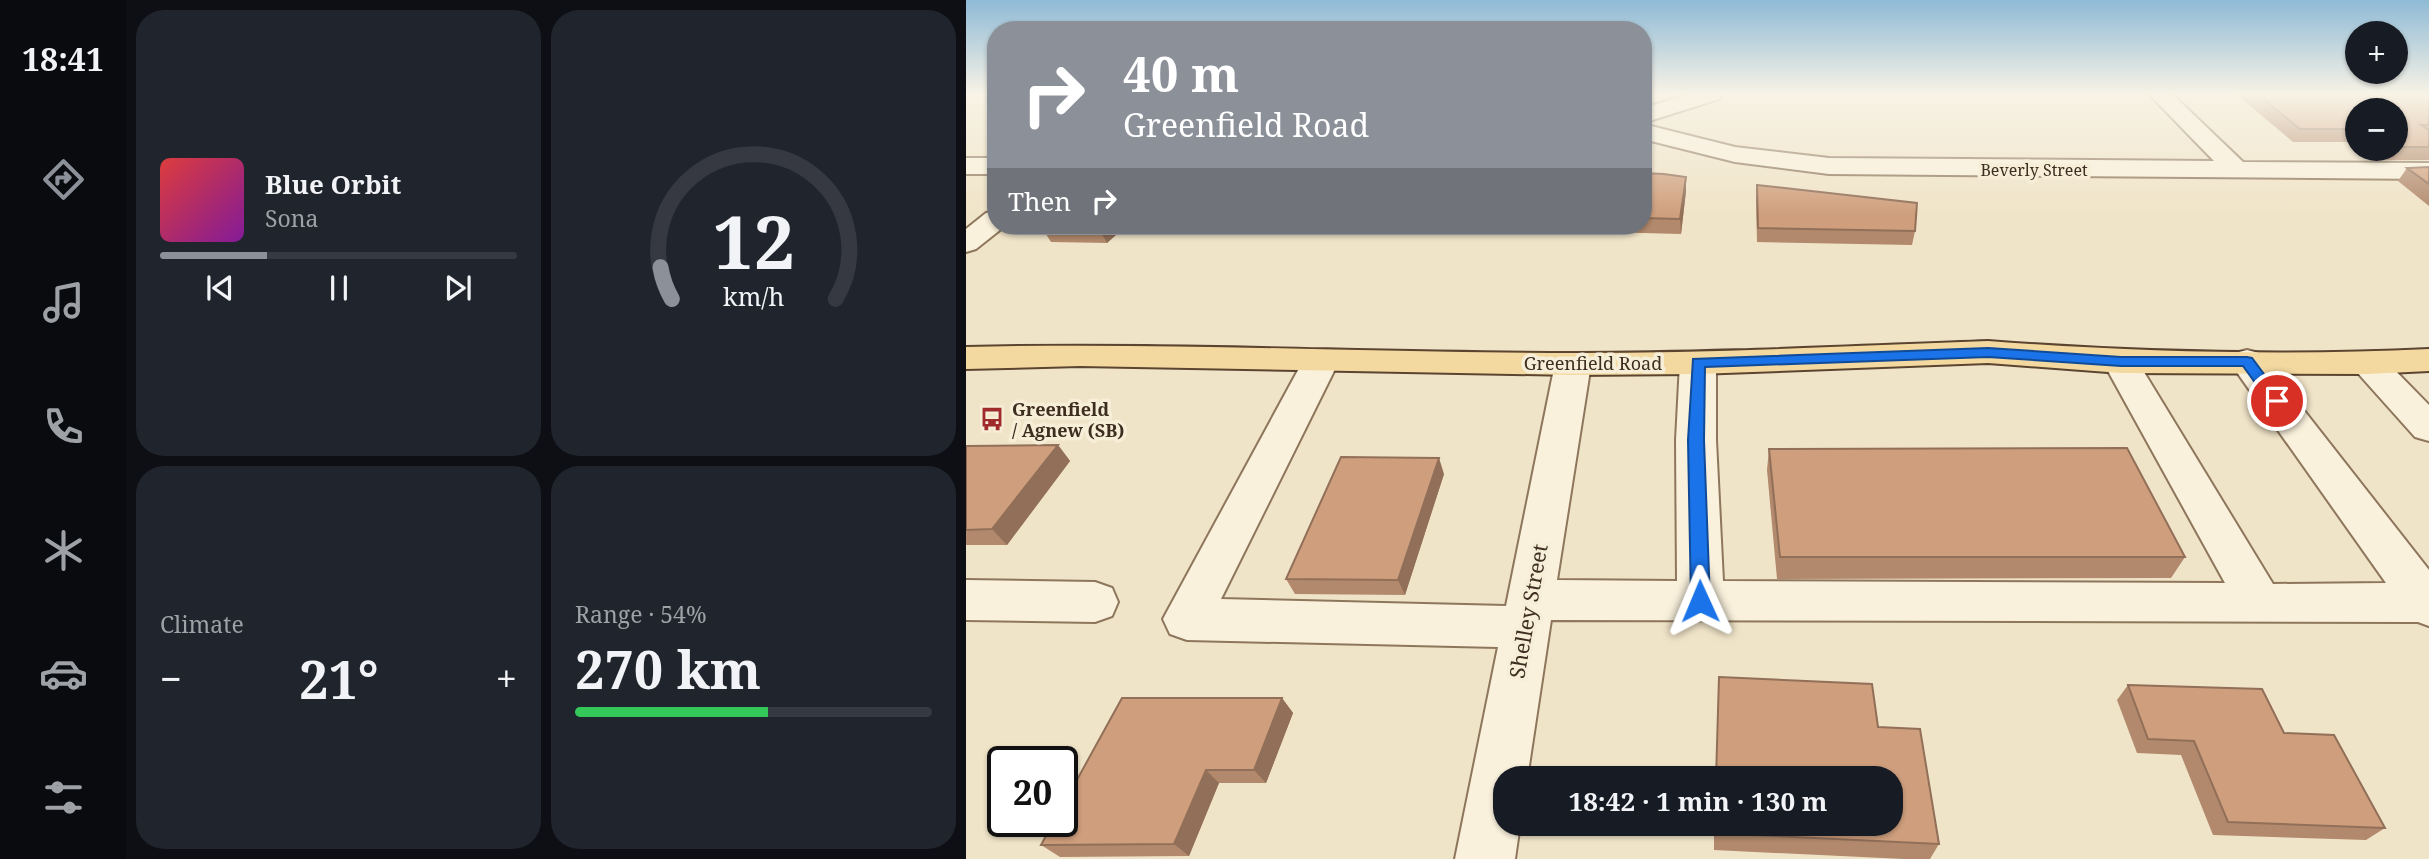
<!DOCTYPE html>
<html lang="en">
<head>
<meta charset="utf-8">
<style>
  body { margin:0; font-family:"Noto Serif",serif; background:#20242c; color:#f1f3f6; height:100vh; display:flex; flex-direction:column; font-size:26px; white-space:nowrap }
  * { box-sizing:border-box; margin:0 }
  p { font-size:23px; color:#9ea1a6 }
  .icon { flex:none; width:38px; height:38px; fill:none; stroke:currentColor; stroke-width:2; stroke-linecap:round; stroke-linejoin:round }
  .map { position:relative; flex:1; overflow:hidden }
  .panel { display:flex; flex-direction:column; gap:10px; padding:10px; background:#0d0f14; width:840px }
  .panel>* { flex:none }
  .banner { position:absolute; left:21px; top:21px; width:665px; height:214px; border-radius:28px; box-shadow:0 2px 5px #0004; background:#8c9099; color:#fff; overflow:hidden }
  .fabs { position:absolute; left:1379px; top:21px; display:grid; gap:14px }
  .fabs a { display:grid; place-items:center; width:63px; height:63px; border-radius:50%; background:#171b24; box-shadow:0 2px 5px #0004; font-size:35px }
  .speed { position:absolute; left:21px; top:746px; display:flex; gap:14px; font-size:35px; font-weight:700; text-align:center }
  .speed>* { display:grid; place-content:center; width:91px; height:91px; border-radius:50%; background:#171b24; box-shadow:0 2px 5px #0004; line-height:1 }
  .speed .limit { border:4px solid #111; border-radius:10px; background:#fff; color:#111 }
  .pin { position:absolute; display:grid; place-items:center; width:60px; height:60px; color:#fff; margin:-30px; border:4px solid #fff; border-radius:50%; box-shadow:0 2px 7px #0007 }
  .me { position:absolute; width:77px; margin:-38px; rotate:359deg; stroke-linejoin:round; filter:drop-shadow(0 0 5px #0008) }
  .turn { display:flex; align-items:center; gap:24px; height:147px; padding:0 21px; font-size:32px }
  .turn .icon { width:91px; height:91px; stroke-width:2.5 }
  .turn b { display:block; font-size:49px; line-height:60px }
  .then { display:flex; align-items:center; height:66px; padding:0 21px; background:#0003; gap:14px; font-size:26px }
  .big { font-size:52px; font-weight:700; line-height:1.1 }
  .panel .tile { flex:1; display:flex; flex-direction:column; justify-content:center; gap:10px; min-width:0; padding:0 24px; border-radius:28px; background:#20242c }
  .panel .dial { align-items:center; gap:0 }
  .dial svg { height:182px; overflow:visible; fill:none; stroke:#363941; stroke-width:7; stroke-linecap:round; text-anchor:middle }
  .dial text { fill:#f1f3f6; stroke:none }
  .song { display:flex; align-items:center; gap:21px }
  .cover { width:84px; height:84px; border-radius:10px; background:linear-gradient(135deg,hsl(0 70% 55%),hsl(290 70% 35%)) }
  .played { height:7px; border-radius:4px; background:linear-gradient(90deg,#8c9099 30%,#363941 30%) }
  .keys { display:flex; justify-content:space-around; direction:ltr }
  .heat { display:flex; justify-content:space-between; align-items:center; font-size:38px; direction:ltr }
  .charge { height:10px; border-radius:5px; background:linear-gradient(90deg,#34c759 54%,#363941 0) }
  .panel .tiles { flex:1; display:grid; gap:10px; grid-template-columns:repeat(2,1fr) }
  .trip { position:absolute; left:527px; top:766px; width:410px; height:70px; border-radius:28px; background:#171b24; box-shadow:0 2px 5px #0004; font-weight:700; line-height:70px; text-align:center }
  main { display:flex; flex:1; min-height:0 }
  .tabs { display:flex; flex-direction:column; width:126px; justify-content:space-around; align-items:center; background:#090b0e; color:#9ea1a6 }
  .tabs .icon { width:49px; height:49px }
  .tabs .selected { color:#8c9099 }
  .tabs b { font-size:32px; color:#f1f3f6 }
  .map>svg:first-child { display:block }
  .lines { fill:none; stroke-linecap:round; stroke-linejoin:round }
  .minor-casing { stroke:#8d765c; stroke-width:4 }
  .major-casing { stroke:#5b4430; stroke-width:4 }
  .minor { fill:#faf1dc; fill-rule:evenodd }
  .major { fill:#f3d9a0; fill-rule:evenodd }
  .wall { fill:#b2896c }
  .shaded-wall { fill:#916f58 }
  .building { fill:#cf9f7d; stroke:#916f58; stroke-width:2 }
  .route { fill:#1a73e8; stroke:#114b97; stroke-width:2 }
  .labels { text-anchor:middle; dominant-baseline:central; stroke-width:7; stroke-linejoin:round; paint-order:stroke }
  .far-street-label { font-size:16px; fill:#3d2e20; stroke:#f7eed8 }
  .street-label { font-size:18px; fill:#3d2e20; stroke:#f7eed8 }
  .poi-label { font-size:18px; font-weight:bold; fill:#3d2e20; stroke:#f7eed8; text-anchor:start }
  .near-street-label { font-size:21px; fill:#3d2e20; stroke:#f7eed8 }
</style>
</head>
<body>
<main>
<nav class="tabs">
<b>18:41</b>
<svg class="icon selected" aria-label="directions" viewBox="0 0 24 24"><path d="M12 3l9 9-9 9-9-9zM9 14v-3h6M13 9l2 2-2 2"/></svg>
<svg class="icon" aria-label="music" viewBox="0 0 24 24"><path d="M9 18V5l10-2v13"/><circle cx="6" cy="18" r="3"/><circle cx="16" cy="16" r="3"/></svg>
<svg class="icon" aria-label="phone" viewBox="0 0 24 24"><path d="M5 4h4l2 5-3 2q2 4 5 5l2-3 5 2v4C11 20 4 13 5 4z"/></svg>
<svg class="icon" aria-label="climate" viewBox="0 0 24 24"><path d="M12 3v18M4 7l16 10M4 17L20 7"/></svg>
<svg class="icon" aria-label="car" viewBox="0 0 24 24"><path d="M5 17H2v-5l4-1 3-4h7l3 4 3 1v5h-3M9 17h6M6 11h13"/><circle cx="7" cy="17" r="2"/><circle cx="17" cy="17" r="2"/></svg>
<svg class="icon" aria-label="filters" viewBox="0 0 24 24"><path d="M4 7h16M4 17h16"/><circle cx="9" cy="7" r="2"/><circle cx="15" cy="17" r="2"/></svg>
</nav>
<section class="panel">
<div class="tiles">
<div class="tile">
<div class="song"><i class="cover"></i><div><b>Blue Orbit</b><p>Sona</p></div></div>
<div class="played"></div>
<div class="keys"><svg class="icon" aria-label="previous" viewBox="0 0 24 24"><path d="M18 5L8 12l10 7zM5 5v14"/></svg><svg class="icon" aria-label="pause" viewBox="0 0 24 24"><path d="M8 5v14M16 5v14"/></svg><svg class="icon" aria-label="next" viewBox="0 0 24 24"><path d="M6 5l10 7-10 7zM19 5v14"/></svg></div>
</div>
<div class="tile dial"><svg viewBox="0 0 100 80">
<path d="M14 69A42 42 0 1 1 86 69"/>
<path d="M14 69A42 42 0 0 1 9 55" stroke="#8c9099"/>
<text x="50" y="56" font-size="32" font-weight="700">12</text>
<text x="50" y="72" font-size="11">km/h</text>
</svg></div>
<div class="tile"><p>Climate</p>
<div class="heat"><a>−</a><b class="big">21°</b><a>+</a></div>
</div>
<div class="tile"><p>Range · 54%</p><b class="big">270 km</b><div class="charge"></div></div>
</div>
</section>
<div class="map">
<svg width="1463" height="859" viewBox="0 0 1463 859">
  <rect width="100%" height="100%" fill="#f0e4c8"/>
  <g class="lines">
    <g class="minor-casing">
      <path id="minor" d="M 724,94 L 756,94 L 753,99 L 677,123 L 677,108 Z
        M 1183,94 L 1206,94 L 1277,162 L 1463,163 L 1463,179 L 863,174 L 769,162 L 677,139 L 677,124 L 769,147 L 863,158 L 1248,161 Z
        M 0,158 L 30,158 L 30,174 L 0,174 Z
        M 30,211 L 30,226 L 39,226 L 10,249 L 0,252 L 0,229 L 20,213 Z
        M 355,350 L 367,353 L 373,361 L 255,599 L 540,606 L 589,364 L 595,356 L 607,353 L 619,356 L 625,364 L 591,580 L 711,581 L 710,440 L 714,363 L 720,355 L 732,352 L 744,355 L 750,363 L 750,440 L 757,581 L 1259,583 L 1137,362 L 1143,354 L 1155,351 L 1167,354 L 1307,584 L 1420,583 L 1263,361 L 1269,353 L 1281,350 L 1293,353 L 1463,570 L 1463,626 L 1452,622 L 585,620 L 561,779 L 539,779 L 539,824 L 554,824 L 549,859 L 489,859 L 532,647 L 221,640 L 204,634 L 197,619 L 337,361 L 343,353 Z
        M 1402,352 L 1414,355 L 1463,405 L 1463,441 L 1449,437 L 1390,371 L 1384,363 L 1390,355 Z
        M 0,580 L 129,582 L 146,588 L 152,602 L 146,616 L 129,622 L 0,620 Z"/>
    </g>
    <g class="major-casing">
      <path id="major" d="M 1022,341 C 1169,352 1316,356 1463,349 L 1463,371 L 1402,374 L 1155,373 L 1022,363 L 732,374 L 607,375 L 114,366 L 0,369 L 0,347 C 203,342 406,353 609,353 C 747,353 884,346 1022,341 Z"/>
    </g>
    <use href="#minor" class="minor"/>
    <use href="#major" class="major"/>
  </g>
  <path class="wall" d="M 1270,94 L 1463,94 L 1463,160 L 1406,160 L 1392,149 L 1430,149 L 1430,110 L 1391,110 L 1391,148 L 1385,142 L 1327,142 Z
    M 1463,167 L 1463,206 L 1432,181 L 1441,168 Z
    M 677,173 L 720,177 L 720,191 L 715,234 L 638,232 L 638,226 L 677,226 Z
    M 791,185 L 949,231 L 946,245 L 791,242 L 790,199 Z
    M 160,226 L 141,243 L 85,242 L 76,228 Z
    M 92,445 L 104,461 L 41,545 L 0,545 L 0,446 Z
    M 803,449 L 1219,557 L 1205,578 L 811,579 L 801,470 Z
    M 478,474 L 439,595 L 329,594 L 320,579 Z
    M 1162,685 L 1318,733 L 1419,828 L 1400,840 L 1247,835 L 1215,755 L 1171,753 L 1151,700 Z
    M 316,698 L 327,713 L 300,783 L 253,783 L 223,856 L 94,857 L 75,845 Z
    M 912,727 L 973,844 L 964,859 L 938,859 L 748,850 L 748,824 Z"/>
  <path class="shaded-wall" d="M 720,177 L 720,191 L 715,234 L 714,219 Z
    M 136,226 L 160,226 L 141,243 L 133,229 Z
    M 566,226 L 591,226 L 567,230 Z
    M 92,445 L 104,461 L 41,545 L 26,529 Z
    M 473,458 L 478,474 L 439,595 L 432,580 Z
    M 316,698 L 327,713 L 300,783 L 288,770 Z
    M 240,770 L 253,783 L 223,856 L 208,844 Z"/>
  <path class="building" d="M 1291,94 L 1463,94 L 1463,125 L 1455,125 L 1463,130 L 1463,147 L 1430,147 L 1430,110 L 1391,110 L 1391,129 L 1334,129 Z
    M 1463,167 L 1463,184 L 1441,168 Z
    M 677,173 L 698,174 L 720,177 L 714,219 L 677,218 Z
    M 791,185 L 951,203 L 949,231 L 792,228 Z
    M 78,226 L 136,226 L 133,229 L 76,228 Z
    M 92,445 L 26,529 L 0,530 L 0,446 Z
    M 1161,448 L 1219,557 L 814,557 L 803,449 Z
    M 375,457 L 473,458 L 432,580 L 320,579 Z
    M 753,677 L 906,684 L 912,727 L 954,729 L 973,844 L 748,833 L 749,824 L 924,824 L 924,779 L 750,779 Z
    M 1162,685 L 1296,689 L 1318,733 L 1368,735 L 1419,828 L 1262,822 L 1228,741 L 1182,739 Z
    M 156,698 L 316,698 L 288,770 L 240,770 L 208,844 L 75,845 L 88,821 L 96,821 L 96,807 Z"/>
  <linearGradient id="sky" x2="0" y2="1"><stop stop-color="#8fbad6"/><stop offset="0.44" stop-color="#f8f3e6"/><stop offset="1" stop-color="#f8f3e6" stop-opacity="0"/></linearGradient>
  <rect width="1463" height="214" fill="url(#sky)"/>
  <path class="route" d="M 1022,348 L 1155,357 L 1281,357 L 1286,358 L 1318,401 L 1311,407 L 1305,405 L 1277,366 L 1155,366 L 1022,357 L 739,367 L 738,440 L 744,601 L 741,606 L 734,609 L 728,606 L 725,601 L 722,440 L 727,359 Z"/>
  <defs>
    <g id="bus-bare" transform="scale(1.89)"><path d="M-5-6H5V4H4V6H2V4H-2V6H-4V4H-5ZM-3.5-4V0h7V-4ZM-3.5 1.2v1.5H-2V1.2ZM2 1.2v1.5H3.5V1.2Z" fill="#9e2a2b" stroke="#f7eed8" stroke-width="2.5" paint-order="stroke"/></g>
  </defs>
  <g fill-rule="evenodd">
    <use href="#bus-bare" x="26" y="419"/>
  </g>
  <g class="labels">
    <g class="far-street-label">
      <text x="1068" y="170">Beverly Street</text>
    </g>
    <g class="street-label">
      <text x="627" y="363">Greenfield Road</text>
    </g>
    <g class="poi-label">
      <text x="46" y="409">Greenfield<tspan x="46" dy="21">/ Agnew (SB)</tspan></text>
    </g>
    <g class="near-street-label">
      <text transform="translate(562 611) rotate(-80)">Shelley Street</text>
    </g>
  </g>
</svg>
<div class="fabs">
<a>+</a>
<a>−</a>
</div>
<div class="speed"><div class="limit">20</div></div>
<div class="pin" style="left:1311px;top:401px;background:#d93025"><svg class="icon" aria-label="arrive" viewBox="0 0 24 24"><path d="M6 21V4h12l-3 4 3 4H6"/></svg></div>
<svg class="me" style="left:734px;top:601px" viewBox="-20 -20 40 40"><path d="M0-17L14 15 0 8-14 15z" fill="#1a73e8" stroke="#fff" stroke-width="4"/></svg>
<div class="trip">18:42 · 1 min · 130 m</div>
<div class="banner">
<div class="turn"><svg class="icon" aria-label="right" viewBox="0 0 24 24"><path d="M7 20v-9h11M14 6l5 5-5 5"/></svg><div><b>40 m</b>Greenfield Road</div></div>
<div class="then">Then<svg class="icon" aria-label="right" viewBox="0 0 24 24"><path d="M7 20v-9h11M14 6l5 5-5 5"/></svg></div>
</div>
</div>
</main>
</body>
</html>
